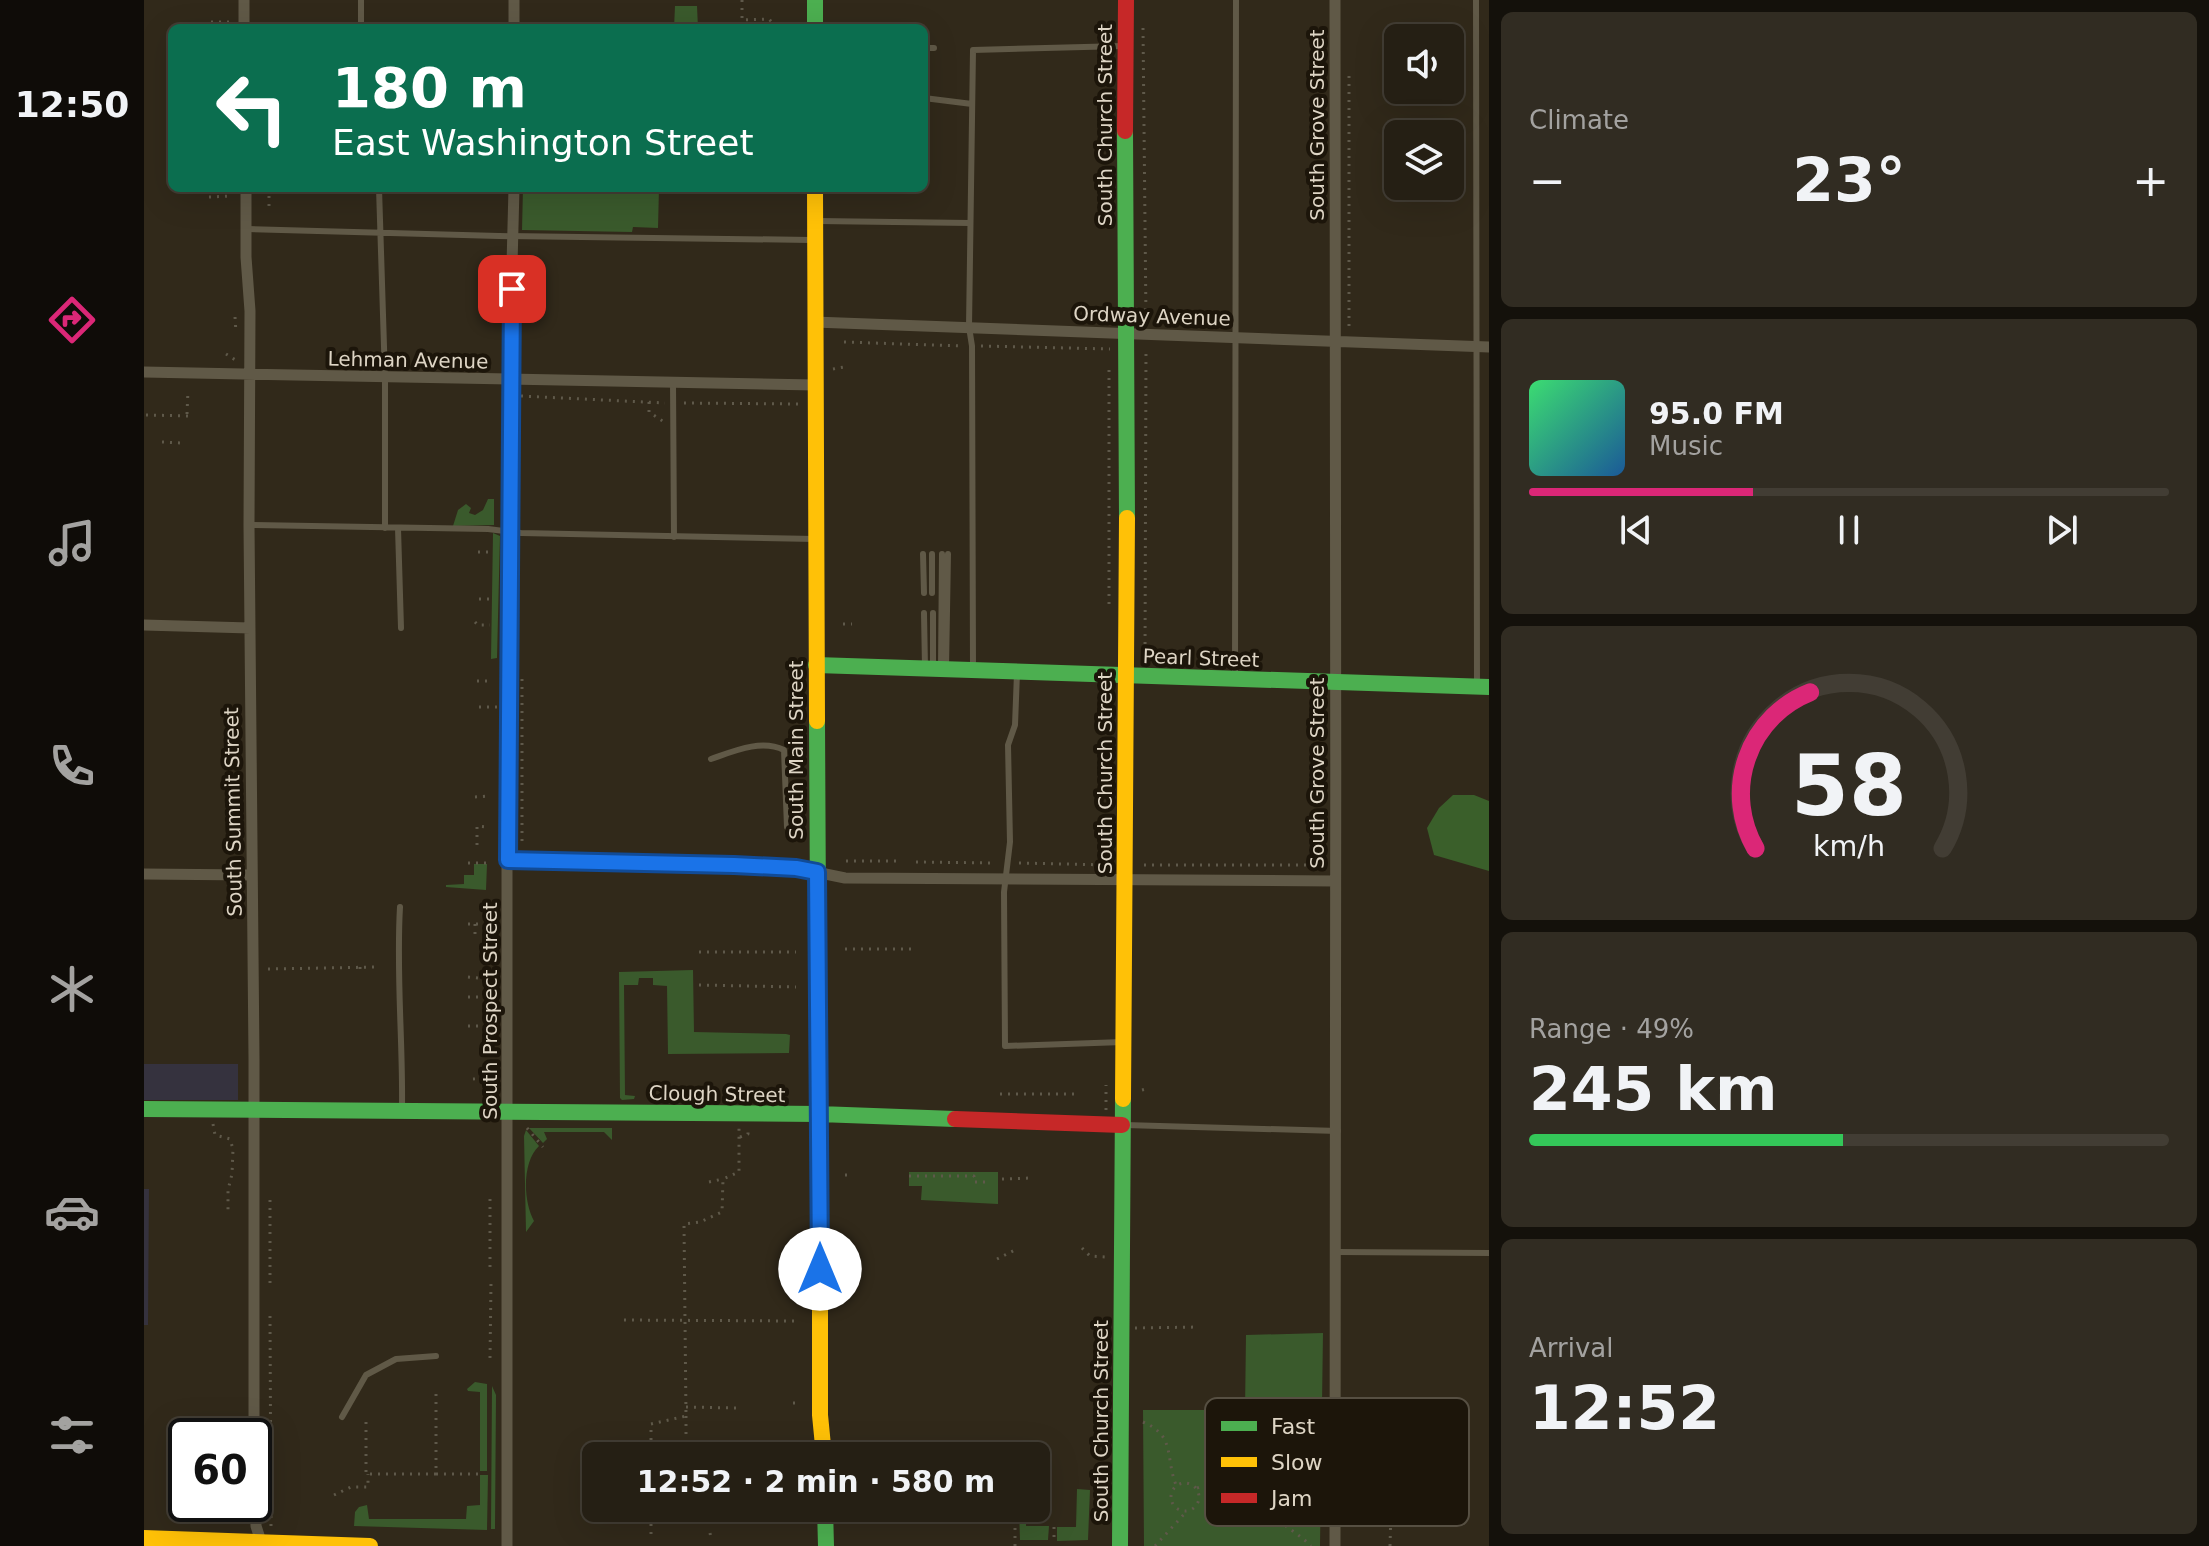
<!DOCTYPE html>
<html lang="en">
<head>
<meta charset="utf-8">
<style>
  body { margin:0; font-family:"DejaVu Sans",sans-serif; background:#312c22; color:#f1f3f6; height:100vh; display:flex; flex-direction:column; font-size:30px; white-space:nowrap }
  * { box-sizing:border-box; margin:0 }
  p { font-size:26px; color:#a3a2a0 }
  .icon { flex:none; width:44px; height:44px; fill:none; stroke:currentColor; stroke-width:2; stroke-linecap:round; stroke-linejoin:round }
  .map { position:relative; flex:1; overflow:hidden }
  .panel { display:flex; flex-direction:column; gap:12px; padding:12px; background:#14110b; width:720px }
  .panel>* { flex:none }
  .guide { position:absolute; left:24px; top:24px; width:760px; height:168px; border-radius:12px; box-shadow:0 8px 32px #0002,0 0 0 2px #423d34; background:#0b6e4f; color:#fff; overflow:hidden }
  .tools { position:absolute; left:1240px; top:24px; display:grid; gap:16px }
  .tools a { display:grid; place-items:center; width:80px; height:80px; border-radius:12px; background:#251f14; box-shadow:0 8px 32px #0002,0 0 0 2px #423d34; font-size:40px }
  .speed { position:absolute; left:24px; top:1418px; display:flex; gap:16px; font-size:40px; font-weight:700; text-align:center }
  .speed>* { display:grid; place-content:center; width:104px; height:104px; border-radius:50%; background:#251f14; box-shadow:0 8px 32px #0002,0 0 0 2px #423d34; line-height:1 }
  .speed .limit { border:4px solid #111; border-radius:12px; background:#fff; color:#111 }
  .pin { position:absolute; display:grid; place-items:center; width:68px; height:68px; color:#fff; margin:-34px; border-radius:16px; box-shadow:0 4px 12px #0006 }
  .me { position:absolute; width:88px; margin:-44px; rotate:0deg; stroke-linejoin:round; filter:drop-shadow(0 0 6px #0008) }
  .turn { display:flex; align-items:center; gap:28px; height:168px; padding:0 32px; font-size:36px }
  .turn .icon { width:104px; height:104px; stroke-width:2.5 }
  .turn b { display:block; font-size:56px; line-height:68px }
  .big { font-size:60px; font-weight:800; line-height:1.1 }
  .panel .card { flex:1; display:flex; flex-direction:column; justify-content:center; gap:12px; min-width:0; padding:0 28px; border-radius:12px; background:#312c22 }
  .panel .dial { align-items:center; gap:0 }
  .dial svg { height:208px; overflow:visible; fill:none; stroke:#423d34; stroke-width:7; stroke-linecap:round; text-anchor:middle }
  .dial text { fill:#f1f3f6; stroke:none }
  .song { display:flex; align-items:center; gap:24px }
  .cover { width:96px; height:96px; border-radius:12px; background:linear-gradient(135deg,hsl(140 70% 55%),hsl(210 70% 35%)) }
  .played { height:8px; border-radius:4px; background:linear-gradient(90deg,#db2777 35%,#423d34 35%) }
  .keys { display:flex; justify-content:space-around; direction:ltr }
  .heat { display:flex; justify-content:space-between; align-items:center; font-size:44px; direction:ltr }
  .charge { height:12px; border-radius:6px; background:linear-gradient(90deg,#34c759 49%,#423d34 0) }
  .trip { position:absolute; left:438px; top:1442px; width:468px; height:80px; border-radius:12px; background:#251f14; box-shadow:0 8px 32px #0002,0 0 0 2px #423d34; font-weight:800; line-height:80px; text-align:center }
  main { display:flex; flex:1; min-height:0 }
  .dock { display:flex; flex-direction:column; width:144px; justify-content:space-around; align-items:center; background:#0f0c08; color:#a3a2a0 }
  .dock .icon { width:56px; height:56px }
  .dock .active { color:#db2777 }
  .dock b { font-size:36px; color:#f1f3f6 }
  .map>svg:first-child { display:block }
  .education { fill:#35323e }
  .green { fill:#3a5a2c }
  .forest { fill:#3a5f2a }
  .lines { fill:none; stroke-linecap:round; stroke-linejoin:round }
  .path { stroke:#5f594a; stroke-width:3; stroke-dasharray:2 6; stroke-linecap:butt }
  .lane { stroke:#605947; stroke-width:6 }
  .street { stroke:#605947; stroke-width:11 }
  .fast { stroke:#4caf50; stroke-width:16 }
  .slow { stroke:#ffc107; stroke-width:16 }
  .jam { stroke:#c62828; stroke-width:16 }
  .route-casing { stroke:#114b97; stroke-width:20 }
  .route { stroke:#1a73e8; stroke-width:14 }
  .labels { text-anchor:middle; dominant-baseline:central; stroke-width:8; stroke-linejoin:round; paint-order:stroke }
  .street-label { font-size:20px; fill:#ded5c5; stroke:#1c150a }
  .key { fill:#1c150a; stroke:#564f42; stroke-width:2 }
  .key-label { font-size:22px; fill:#ded5c5 }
</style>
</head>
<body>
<main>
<nav class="dock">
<b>12:50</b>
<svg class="icon active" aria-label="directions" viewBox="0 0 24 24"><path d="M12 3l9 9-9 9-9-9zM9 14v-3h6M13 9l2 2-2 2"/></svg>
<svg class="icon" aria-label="music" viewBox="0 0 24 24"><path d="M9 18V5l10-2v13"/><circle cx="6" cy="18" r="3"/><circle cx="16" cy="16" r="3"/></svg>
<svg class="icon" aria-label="phone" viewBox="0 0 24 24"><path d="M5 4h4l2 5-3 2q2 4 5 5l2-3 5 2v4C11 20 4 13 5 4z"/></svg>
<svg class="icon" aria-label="climate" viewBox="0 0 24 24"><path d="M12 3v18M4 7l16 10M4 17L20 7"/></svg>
<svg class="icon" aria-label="car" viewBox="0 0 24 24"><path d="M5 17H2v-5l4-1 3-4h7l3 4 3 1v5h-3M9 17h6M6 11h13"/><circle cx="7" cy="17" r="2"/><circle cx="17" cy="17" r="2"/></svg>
<svg class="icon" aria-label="filters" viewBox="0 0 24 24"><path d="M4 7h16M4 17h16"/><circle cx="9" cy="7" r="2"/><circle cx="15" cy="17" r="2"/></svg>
</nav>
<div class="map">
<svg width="1345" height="1546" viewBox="0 0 1345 1546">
  <rect width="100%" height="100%" fill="#31291a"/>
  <path class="education" d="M 0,1064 L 94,1064 L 94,1100 L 0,1100 Z
    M 0,1189 L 5,1189 L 4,1325 L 0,1325 Z"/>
  <path class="green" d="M 531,6 L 553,6 L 554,28 L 530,28 Z
    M 379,188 L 515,188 L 514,228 L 489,227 L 488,232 L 378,230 Z
    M 344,499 L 350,499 L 350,525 L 309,526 L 314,510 L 322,504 L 327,508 L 325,513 L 331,515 L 339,510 Z
    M 349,533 L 356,536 L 353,658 L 347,659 Z
    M 330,864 L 343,864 L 342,890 L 302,887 L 302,885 L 320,884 L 320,875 L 330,875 Z
    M 549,970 L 550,1032 L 642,1034 L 646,1035 L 645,1053 L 524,1054 L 523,986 L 509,985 L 509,978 L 495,978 L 494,985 L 480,985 L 481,1095 L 491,1096 L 490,1099 L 478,1100 L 476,1098 L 475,972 Z
    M 385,1128 L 468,1128 L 468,1140 L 460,1132 L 400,1132 L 403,1139 L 399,1143 Z
    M 382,1130 L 395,1146 C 378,1162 379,1201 390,1221 L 382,1232 L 380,1136 Z
    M 765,1172 L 854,1172 L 854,1204 L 777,1200 L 778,1186 L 765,1186 Z
    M 1179,1333 L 1176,1546 L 1000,1546 L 999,1410 L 1101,1410 L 1102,1335 Z
    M 331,1382 L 343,1384 L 343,1471 L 336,1471 L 336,1392 L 324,1391 L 323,1389 Z
    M 348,1386 L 352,1395 L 351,1529 L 347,1529 Z
    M 336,1475 L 344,1475 L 343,1530 L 210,1526 L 211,1512 L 215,1507 L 223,1505 L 225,1519 L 322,1519 L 323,1506 L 336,1505 Z
    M 933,1489 L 946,1490 L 944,1540 L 913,1541 L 913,1527 L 932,1527 Z
    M 875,1510 L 882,1510 L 882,1526 L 905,1526 L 904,1540 L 876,1540 Z"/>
  <path class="forest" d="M 1309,795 L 1330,795 L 1345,801 L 1345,871 L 1290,855 L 1283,828 L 1295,808 Z"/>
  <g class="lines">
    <path class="path" d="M 598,0 L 598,20 L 625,19 L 633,28
      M 67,22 L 87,22
      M 999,28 L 1002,320
      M 1205,76 L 1205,328
      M 125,188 L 125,210
      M 65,197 L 89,196
      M 91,317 L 92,333
      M 700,342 L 818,346
      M 837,346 L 966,349
      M 82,354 L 93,361
      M 689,369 L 700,367
      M 965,370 L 965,610
      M 377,396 L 521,403
      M 505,402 L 505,412 L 520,422
      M 540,403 L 654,404
      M 43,414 L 44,390
      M 2,415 L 46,416
      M 18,442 L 38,443
      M 334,552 L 347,552
      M 335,599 L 346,599
      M 331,622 L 334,625 L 346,625
      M 699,624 L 708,624
      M 1001,660 L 1002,348
      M 378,679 L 378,847
      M 333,681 L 345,681
      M 335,707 L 353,707
      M 331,797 L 344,796
      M 333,845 L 333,826 L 344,827
      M 702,861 L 756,861
      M 772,862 L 852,863
      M 324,863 L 344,863
      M 875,863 L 964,865 L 964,861
      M 1000,865 L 1180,865
      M 324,924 L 344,924
      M 331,924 L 331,936
      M 701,949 L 770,949
      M 555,952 L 652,952
      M 216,967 L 216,975
      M 124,969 L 234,967
      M 324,977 L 344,979
      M 555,985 L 652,987
      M 324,997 L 345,997
      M 324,1026 L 345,1026
      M 329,1079 L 345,1078
      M 998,1090 L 1002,1089
      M 856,1094 L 934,1094
      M 962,1110 L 962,1085
      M 69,1124 L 71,1135 L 86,1139 L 89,1149 L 88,1174 L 84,1190 L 84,1212
      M 383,1128 L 399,1147
      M 596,1137 L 604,1134 L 604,1127
      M 701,1175 L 705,1175
      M 765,1176 L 830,1176 L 830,1182 L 846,1182
      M 858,1179 L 887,1178
      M 565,1182 L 579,1179
      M 126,1200 L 126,1234
      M 126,1241 L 126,1283
      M 938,1248 L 946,1256 L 962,1257
      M 346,1249 L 346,1193
      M 346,1257 L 346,1273
      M 853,1259 L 873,1249
      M 126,1316 L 127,1527
      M 480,1320 L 653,1321
      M 991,1328 L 1055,1327
      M 346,1358 L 347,1283
      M 649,1403 L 653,1403
      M 542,1407 L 593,1408
      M 542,1416 L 542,1456
      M 222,1422 L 222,1474 L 292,1474 L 292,1389
      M 999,1422 C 1032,1436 1021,1457 1032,1485
      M1093 1466a21 21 0 1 1 42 0a21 21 0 1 1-42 0Z
      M 1121,1447 C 1136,1430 1158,1427 1178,1432
      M 507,1456 L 507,1424 L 542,1416 L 540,1224 L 556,1222 L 578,1212 L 579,1179 L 595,1172 L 595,1128
      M 871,1456 L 871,1443
      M 292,1474 L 336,1474
      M1027 1497a14 14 0 1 1 28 0a14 14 0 1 1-28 0Z
      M 1117,1487 C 1113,1514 1150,1528 1167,1546
      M 1053,1488 C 1072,1482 1073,1471 1093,1468
      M 190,1495 L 207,1487 L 224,1487 L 224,1474
      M 507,1508 L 507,1537
      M 485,1520 L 507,1520
      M 96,1524 L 96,1504
      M 910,1527 L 910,1543
      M 566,1533 L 567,1538
      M 871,1546 L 871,1508
      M 1011,1546 L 1043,1511
      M 1246,1546 L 1247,1510"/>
    <path class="lane" d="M 1332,0 L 1333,684
      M 217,28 L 217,0
      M 780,48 L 790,48
      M 780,98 L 828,104
      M 235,188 L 241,378 L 241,528
      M 674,221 L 826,223
      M 103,229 L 355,236 L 667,240
      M 529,383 L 530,537
      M 105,525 L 344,529 L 377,533 L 671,539
      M 254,528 L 257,628
      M 779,554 L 780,593
      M 788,554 L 788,593
      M 780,613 L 781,668
      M 789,613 L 789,668
      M 797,668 L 798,554
      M 802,668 L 804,554
      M 829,669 L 828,346 L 825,327 L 829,50 L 979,46
      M 873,673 L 871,725 L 864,745 L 866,842 L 860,892 L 861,1046 L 979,1042
      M 1091,676 L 1092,0
      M 567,759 C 590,751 617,739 640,750 L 643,827
      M 256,907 C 252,974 259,1041 258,1108
      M 981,1125 L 1194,1131
      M 1194,1252 L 1345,1253
      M 198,1417 L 222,1375 L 252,1359 L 292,1356"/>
    <path class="street" d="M 100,0 L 100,28
      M 370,0 L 370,28
      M 102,188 L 102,257 L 106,311 L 105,525 L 110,1059 L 110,1436
      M 670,322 L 1345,347
      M 0,372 L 671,385
      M 0,625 L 106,628
      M 364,860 L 652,868 L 701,878 L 1191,881
      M 0,874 L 107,875
      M 110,1446 L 112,1526 L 118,1545
      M 363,1546 L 363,765 L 365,380 L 370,188
      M 1191,1546 C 1195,1031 1189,515 1191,0"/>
    <path class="fast" d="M 671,0 L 671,28
      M 981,131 L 983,518
      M 672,665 L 1345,687
      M 673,721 L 676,1298
      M 0,1109 L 675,1114 L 811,1119
      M 681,1508 L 682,1546
      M 976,1546 L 979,1099"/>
    <path class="slow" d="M 671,188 L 673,721
      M 979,1099 L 983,518
      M 676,1298 L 676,1415 L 680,1456
      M 0,1538 L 226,1546"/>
    <path class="jam" d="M 981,131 L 982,0
      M 811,1119 L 978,1125"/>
  </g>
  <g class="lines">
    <g class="route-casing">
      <path id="route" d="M 368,289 L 364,860 L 590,865 L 652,868 L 673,872 L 676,1269"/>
    </g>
    <use href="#route" class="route"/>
  </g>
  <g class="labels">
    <g class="street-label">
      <text transform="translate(961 125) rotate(-90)">South Church Street</text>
      <text transform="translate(1173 125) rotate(-90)">South Grove Street</text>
      <text transform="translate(1008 316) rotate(2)">Ordway Avenue</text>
      <text transform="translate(264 360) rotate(1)">Lehman Avenue</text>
      <text transform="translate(1057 658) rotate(2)">Pearl Street</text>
      <text transform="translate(652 750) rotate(-90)">South Main Street</text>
      <text transform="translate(961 773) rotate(-90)">South Church Street</text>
      <text transform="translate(1173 773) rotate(-90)">South Grove Street</text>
      <text transform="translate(89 812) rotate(-91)">South Summit Street</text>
      <text transform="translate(346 1011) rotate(-90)">South Prospect Street</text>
      <text transform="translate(573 1094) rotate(1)">Clough Street</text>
      <text transform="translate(957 1421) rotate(-90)">South Church Street</text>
    </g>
  </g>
  <rect x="1061" y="1398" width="264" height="128" rx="12" class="key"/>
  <rect x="1077" y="1421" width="36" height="10" fill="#4caf50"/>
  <rect x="1077" y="1457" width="36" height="10" fill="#ffc107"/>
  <rect x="1077" y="1493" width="36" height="10" fill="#c62828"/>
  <g class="key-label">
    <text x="1127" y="1434">Fast</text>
    <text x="1127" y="1470">Slow</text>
    <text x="1127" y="1506">Jam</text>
  </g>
</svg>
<div class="tools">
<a><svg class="icon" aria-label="sound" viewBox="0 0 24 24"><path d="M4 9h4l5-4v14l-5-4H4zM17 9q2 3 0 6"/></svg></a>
<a><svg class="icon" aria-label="layers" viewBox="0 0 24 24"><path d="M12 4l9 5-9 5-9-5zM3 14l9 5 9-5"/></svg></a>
</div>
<div class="speed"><div class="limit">60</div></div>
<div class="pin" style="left:368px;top:289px;background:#d93025"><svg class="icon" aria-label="arrive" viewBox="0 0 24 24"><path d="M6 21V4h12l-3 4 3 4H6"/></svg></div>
<svg class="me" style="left:676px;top:1269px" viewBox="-20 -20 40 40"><circle r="19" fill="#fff"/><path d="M0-13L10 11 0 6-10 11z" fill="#1a73e8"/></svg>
<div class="trip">12:52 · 2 min · 580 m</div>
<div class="guide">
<div class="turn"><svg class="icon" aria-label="left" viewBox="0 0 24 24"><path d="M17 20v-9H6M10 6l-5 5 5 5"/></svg><div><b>180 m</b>East Washington Street</div></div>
</div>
</div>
<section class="panel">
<div class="card"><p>Climate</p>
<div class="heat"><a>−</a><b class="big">23°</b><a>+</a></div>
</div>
<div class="card">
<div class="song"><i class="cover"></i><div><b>95.0 FM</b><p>Music</p></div></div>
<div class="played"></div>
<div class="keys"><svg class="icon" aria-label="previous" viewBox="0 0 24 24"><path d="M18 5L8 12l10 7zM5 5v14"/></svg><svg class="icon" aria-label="pause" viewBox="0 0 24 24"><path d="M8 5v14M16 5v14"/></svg><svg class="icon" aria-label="next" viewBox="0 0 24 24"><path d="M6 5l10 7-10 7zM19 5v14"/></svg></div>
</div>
<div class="card dial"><svg viewBox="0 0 100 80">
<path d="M14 69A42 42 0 1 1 86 69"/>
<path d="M14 69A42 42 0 0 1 35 9" stroke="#db2777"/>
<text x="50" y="56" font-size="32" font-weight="700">58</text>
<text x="50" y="72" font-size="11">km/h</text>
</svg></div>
<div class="card"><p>Range · 49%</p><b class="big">245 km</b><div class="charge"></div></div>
<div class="card"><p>Arrival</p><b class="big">12:52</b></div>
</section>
</main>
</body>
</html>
